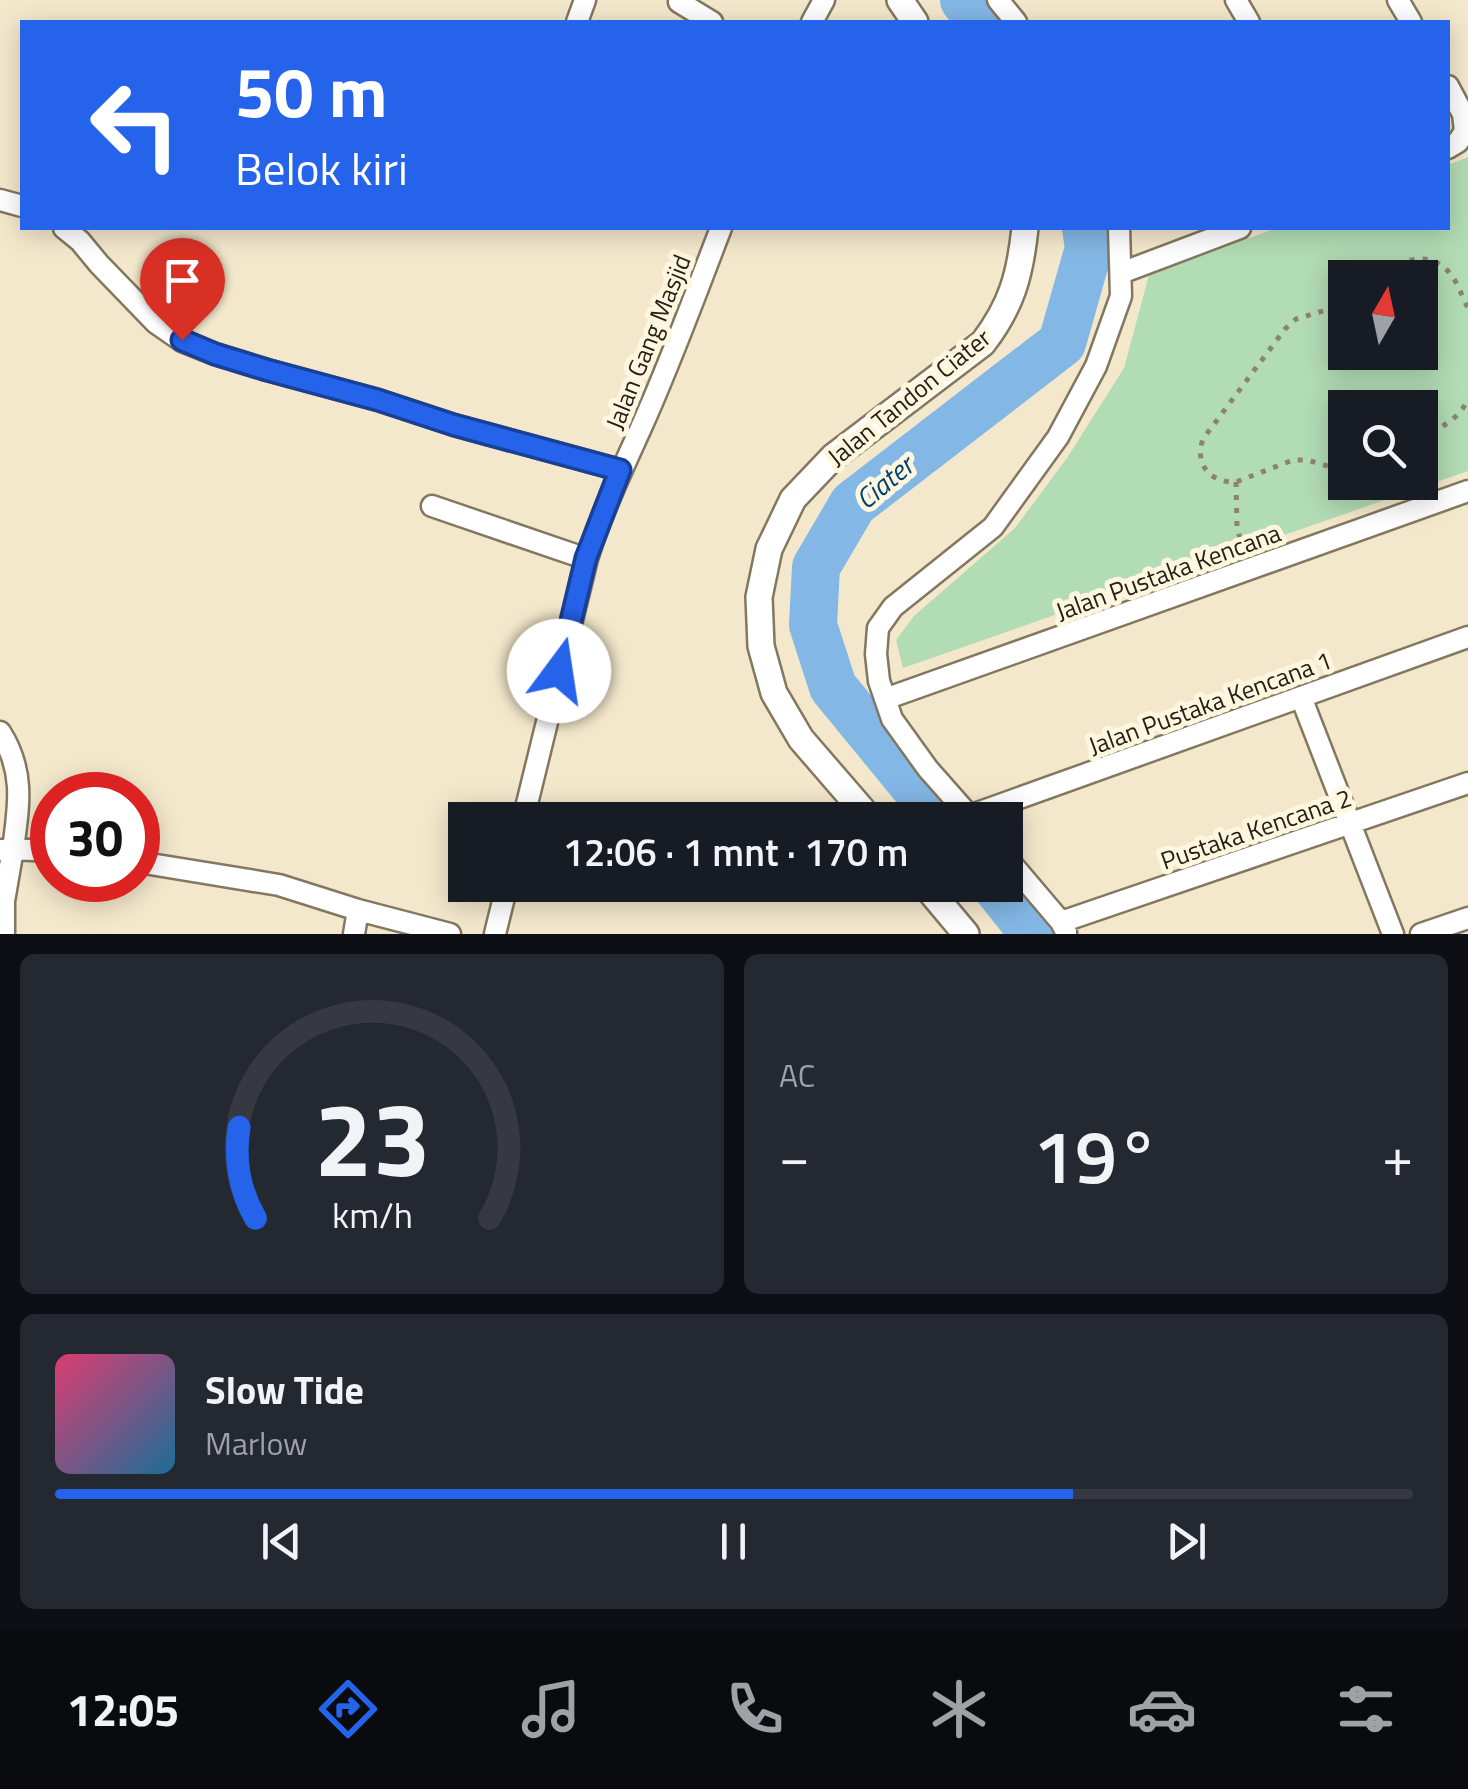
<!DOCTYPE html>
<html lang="id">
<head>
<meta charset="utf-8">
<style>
  body { margin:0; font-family:"Titillium Web",sans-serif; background:#242831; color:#f1f3f6; height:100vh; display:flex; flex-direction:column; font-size:38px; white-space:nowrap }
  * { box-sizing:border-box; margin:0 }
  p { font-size:32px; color:#9ea1a6 }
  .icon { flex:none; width:55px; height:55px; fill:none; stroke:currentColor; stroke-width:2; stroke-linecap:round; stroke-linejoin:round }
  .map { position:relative; height:934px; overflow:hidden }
  .details { display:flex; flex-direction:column; gap:20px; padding:20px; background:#0d0f14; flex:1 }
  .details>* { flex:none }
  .guide { position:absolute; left:20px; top:20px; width:1430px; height:210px; border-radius:0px; box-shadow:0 5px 25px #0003; background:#2563eb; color:#fff; overflow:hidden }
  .needle { width:65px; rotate:9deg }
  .controls { position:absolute; left:1328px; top:260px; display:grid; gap:20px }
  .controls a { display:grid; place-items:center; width:110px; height:110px; border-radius:0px; background:#171b24; box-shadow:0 5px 25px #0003; font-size:50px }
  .speed { position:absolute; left:30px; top:772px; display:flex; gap:20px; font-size:50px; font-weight:700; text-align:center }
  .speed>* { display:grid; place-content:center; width:130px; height:130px; border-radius:50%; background:#171b24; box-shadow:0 5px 25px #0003; line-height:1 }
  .speed .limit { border:15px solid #d22; background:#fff; color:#111 }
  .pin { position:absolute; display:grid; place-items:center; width:85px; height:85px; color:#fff; margin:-102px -42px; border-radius:50% 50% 50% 0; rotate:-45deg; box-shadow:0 0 10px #0007 }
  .pin .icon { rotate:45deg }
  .me { position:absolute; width:110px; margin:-55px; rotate:14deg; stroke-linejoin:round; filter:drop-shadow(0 0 8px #0008) }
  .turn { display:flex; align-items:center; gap:35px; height:210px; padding:0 50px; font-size:45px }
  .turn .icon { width:130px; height:130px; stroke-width:2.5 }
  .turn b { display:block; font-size:70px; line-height:85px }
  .big { font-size:75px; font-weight:600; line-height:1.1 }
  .details .widget { flex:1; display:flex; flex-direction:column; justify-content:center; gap:15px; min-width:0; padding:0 35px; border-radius:15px; background:#242831 }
  .details .dial { align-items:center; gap:0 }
  .dial svg { height:260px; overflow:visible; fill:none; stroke:#363941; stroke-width:7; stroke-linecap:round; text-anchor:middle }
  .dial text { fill:#f1f3f6; stroke:none }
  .song { display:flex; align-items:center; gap:30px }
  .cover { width:120px; height:120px; border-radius:15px; background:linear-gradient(135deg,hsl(340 70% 55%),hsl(200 70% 35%)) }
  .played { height:10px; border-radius:5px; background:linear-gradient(90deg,#2563eb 75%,#363941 75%) }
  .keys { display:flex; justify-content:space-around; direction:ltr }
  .heat { display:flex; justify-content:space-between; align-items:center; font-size:55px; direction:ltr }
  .details .tiles { flex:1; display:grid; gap:20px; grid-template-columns:1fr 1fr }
  .widget:last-child { grid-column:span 2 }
  .trip { position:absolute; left:448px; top:802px; width:575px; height:100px; border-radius:0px; background:#171b24; box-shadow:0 5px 25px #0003; font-weight:600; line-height:100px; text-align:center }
  .dock { display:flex; height:160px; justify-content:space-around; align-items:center; background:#090b0e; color:#9ea1a6 }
  .dock .icon { width:70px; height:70px }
  .dock .current { color:#2563eb }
  .dock b { font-size:45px; color:#f1f3f6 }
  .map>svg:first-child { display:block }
  .green { fill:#b2dcb4; fill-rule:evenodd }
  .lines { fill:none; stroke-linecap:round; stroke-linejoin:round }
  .river { stroke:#83b7e5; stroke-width:48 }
  .minor-casing { stroke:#83785f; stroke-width:25 }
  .tertiary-casing { stroke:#83785f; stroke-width:30 }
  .path { stroke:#8c8370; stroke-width:5; stroke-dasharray:5 8; stroke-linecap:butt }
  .minor { stroke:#fff; stroke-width:20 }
  .tertiary { stroke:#fff; stroke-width:25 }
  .route-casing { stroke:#184099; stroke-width:25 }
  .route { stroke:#2563eb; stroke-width:18 }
  .labels { text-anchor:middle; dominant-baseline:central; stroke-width:10; stroke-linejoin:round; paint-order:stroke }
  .street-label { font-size:25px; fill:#262117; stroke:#fff6df }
  .water-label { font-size:28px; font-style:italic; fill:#03426d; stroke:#fff6df }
</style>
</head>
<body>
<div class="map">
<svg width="1468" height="934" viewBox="0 0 1468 934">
  <rect width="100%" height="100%" fill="#f4e8cc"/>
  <path class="green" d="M 1468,157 L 1468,471 L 903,668 L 896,640 L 914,616 L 1015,528 L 1067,458 L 1124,368 L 1149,275 L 1277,228 L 1448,228 L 1448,165 ZM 1345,278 L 1420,278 L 1420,352 L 1345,352 ZM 1345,408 L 1420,408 L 1420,482 L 1345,482 Z"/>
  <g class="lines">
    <path class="river" d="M 964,0 L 981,22
      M 942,820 L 833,687 L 813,625 L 816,567 L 853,504 L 1062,343 L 1089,248 L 1086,228
      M 995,885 L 1034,934"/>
    <g class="minor-casing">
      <path id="minor" d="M 998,0 L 1016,22
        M 1236,0 L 1249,22
        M 1398,0 L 1411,22
        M 679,2 L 712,22
        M 577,22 L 585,0
        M 812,22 L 824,0
        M 1448,86 L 1463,114 L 1465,131 L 1458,142 L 1448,148
        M 0,200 L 22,206
        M 64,228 L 80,241 L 99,264 L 156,323 L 182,341 L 215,354 L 267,370 L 378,400 L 454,425 L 620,470
        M 1121,273 L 1240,228
        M 432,506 L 587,559
        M 1301,697 L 1393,934
        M 885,699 L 1468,491
        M 0,732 C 25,771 19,805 13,849 L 52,851
        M 969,816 L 1468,637
        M 523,820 L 587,559 C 601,514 621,472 640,430 C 670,364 695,295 721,228
        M 973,820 L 928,769 L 892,719 L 879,681 L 876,654 L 878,628 L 893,607 L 993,527 L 1058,437 L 1096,366 L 1121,296 L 1119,228
        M 2,850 L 13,849 L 4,901 L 4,934
        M 1005,856 L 1061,922 L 1066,932
        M 138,862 L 279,885 L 358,910 L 450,934
        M 1061,922 L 1468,783
        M 354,934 L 358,910
        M 495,934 L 507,885
        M 1421,934 L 1468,918"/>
    </g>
    <g class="tertiary-casing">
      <path id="tertiary" d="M 900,0 L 915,22
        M 871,820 L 801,739 L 774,693 L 761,646 L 759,597 L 769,549 L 793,499 L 833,457 L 983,343 C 1012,305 1020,275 1025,228
        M 925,885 L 966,934"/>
    </g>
    <path class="path" d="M 1375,278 C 1400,261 1432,245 1454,279 C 1460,288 1463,299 1468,308
      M 1345,297 L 1326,310 L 1296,319 L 1285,329 L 1203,439 C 1194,464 1210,483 1236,482 L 1293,460 L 1307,460 L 1345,471
      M 1420,439 C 1439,428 1459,420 1468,399
      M 1236,482 L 1237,528 L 1243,549"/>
    <use href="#minor" class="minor"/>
    <use href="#tertiary" class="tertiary"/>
  </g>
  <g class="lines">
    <g class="route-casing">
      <path id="route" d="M 182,340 L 215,354 L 267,370 L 378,400 L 454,425 L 620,470 L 586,558 L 559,671"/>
    </g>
    <use href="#route" class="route"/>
  </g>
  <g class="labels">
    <g class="street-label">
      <text transform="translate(648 342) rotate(-68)">Jalan Gang Masjid</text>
      <text transform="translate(909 397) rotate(-39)">Jalan Tandon Ciater</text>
      <text transform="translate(1168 572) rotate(-20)">Jalan Pustaka Kencana</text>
      <text transform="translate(1210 703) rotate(-20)">Jalan Pustaka Kencana 1</text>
      <text transform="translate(1256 829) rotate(-19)">Pustaka Kencana 2</text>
    </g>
    <g class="water-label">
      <text transform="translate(884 482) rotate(-40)">Ciater</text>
    </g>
  </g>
</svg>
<div class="controls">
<a><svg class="needle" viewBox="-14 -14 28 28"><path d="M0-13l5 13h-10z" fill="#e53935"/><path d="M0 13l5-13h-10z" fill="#9ea1a6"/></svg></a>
<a><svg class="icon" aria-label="search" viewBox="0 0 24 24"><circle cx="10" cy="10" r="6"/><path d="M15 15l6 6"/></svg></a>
</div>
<div class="speed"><div class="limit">30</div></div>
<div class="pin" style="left:182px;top:340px;background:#d93025"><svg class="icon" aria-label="arrive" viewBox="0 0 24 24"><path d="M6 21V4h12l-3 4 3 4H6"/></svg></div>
<svg class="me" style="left:559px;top:671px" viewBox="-20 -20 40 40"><circle r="19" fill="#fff"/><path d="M0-13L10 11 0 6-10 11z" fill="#2563eb"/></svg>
<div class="trip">12:06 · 1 mnt · 170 m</div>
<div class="guide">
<div class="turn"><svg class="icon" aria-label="left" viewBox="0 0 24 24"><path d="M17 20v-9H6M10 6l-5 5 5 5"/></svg><div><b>50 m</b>Belok kiri</div></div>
</div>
</div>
<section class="details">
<div class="tiles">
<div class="widget dial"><svg viewBox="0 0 100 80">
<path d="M14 69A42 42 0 1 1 86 69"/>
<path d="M14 69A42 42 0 0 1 9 41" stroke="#2563eb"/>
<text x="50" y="56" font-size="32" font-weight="700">23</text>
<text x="50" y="72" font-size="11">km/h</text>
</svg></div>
<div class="widget"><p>AC</p>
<div class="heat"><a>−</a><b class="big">19°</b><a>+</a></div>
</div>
<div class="widget">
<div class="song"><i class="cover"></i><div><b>Slow Tide</b><p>Marlow</p></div></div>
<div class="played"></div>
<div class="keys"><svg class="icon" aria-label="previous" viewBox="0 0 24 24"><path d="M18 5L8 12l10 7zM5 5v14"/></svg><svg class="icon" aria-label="pause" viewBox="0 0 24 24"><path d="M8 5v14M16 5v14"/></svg><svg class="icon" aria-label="next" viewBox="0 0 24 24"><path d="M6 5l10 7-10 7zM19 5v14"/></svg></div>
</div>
</div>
</section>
<nav class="dock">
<b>12:05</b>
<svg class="icon current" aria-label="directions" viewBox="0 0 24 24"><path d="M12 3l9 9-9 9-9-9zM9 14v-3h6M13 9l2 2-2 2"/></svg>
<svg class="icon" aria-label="music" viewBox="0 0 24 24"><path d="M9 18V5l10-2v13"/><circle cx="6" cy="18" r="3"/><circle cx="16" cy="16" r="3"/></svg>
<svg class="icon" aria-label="phone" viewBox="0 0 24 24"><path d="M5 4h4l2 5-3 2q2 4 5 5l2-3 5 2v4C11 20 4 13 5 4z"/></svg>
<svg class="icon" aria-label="climate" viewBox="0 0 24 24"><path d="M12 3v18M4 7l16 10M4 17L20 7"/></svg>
<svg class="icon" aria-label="car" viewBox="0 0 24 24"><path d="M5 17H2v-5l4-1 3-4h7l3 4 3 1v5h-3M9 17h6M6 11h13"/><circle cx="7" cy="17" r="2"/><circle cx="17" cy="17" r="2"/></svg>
<svg class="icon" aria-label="filters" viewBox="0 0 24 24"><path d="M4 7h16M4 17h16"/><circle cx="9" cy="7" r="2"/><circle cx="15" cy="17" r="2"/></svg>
</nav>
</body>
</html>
